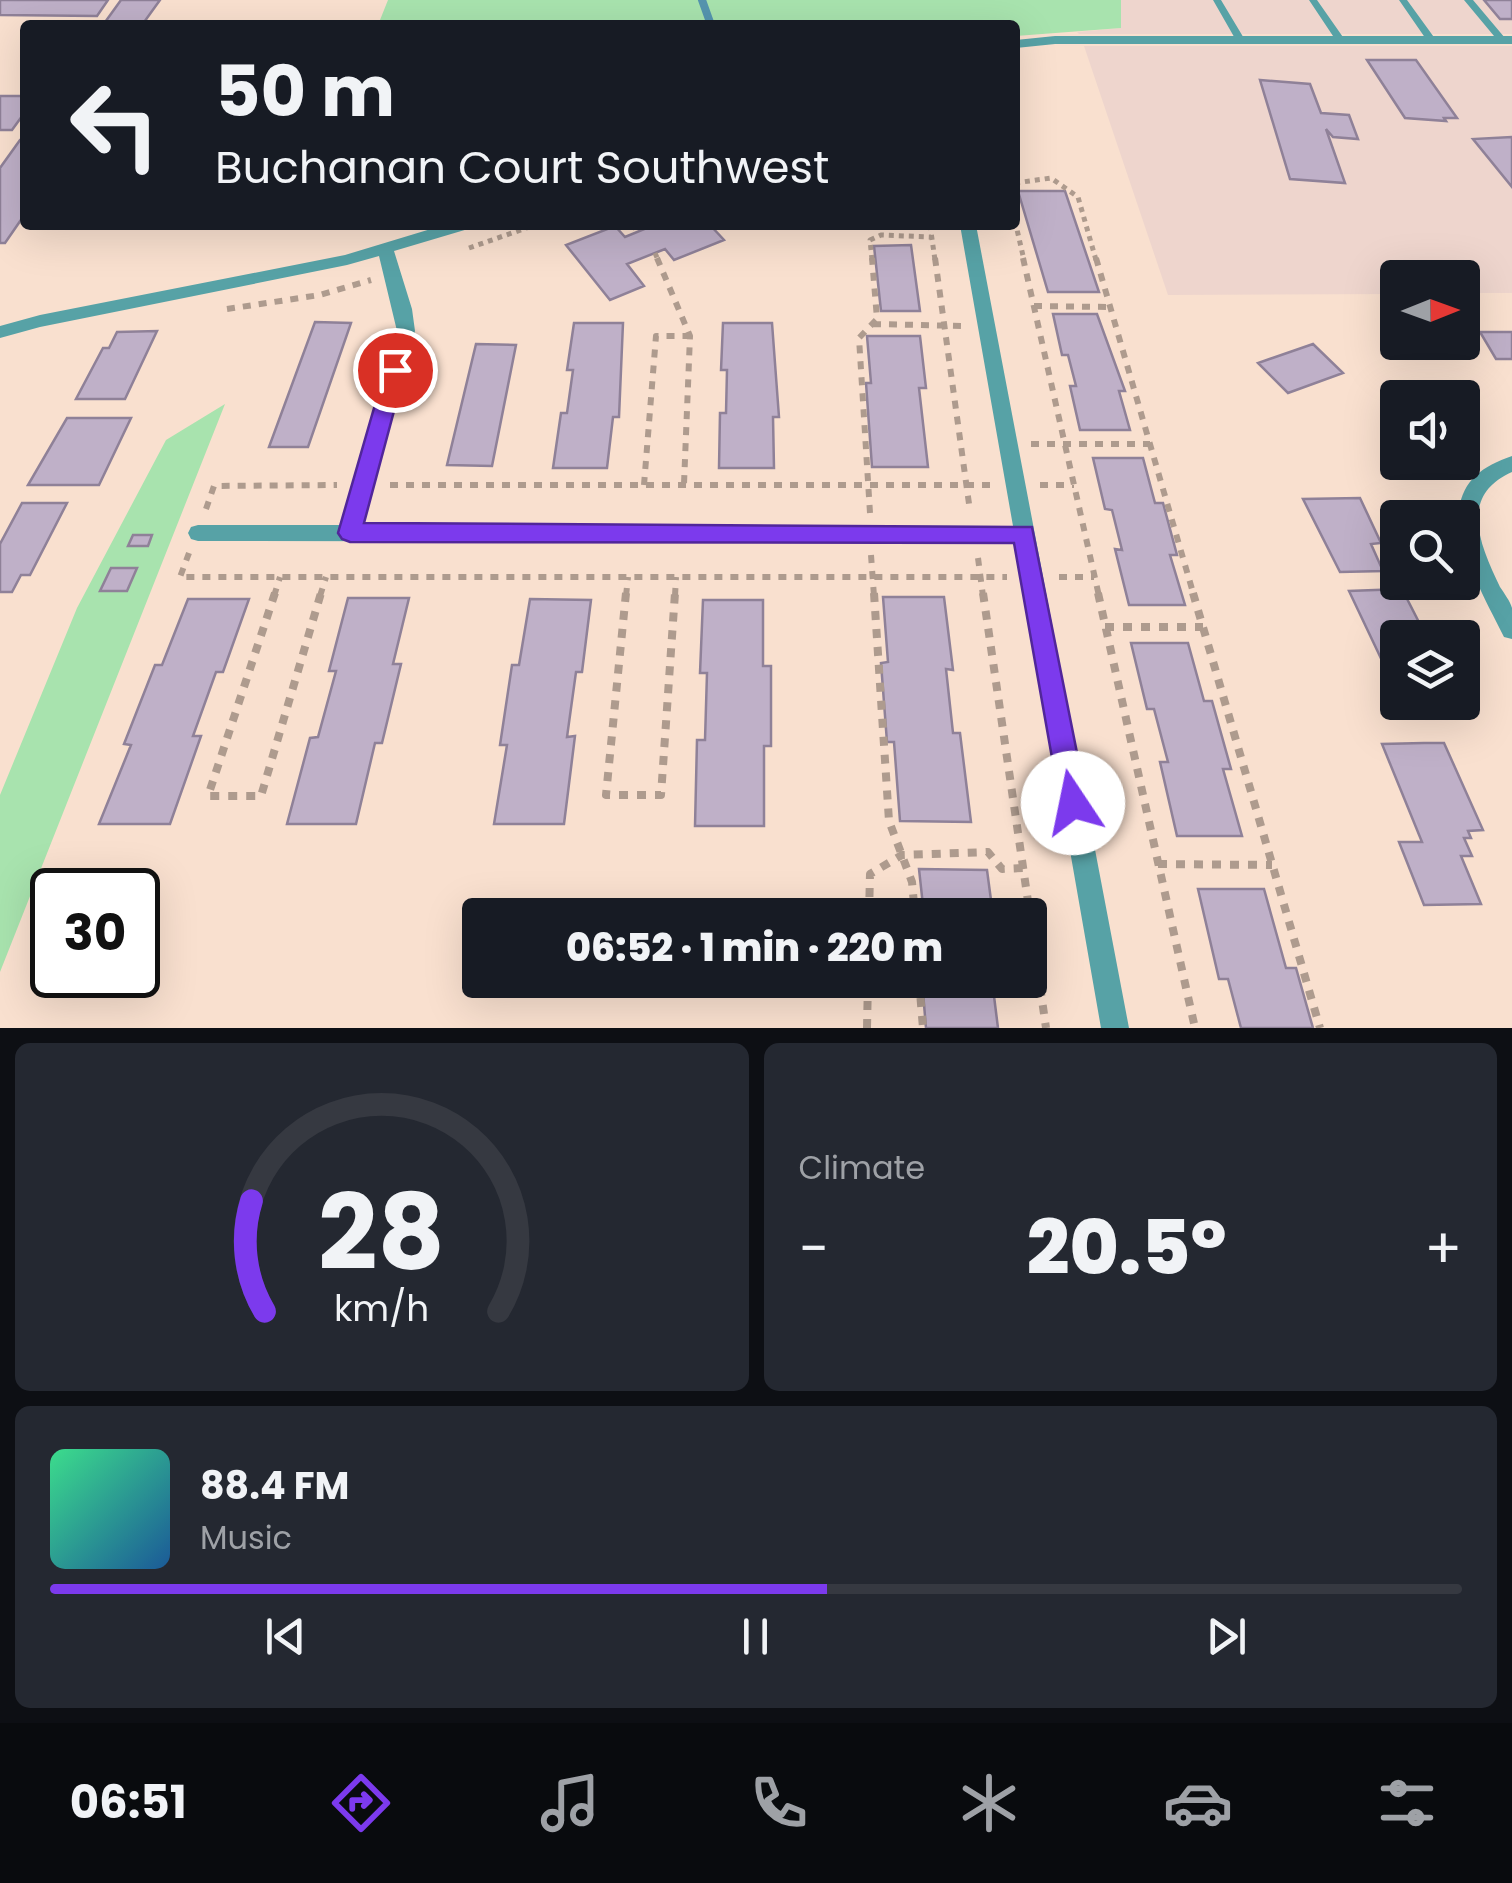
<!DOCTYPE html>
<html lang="en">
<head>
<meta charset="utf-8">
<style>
  body { margin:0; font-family:Poppins,sans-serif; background:#242831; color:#f1f3f6; height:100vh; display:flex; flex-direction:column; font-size:38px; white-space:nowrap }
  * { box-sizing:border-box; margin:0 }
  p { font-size:32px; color:#9ea1a6 }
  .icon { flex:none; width:55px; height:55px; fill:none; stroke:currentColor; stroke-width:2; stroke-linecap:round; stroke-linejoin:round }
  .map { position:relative; height:1028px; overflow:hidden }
  .side { display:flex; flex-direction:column; gap:15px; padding:15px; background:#0d0f14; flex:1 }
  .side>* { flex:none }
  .banner { position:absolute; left:20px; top:20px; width:1000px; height:210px; border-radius:10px; box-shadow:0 10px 40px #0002; background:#171b24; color:#f1f3f6; overflow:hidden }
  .needle { width:65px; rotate:89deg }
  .fabs { position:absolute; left:1380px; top:260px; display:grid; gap:20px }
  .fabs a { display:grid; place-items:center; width:100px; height:100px; border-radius:10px; background:#171b24; box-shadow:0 10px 40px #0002; font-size:50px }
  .speed { position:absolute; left:30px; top:868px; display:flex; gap:20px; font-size:50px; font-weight:700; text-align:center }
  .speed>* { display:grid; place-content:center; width:130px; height:130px; border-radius:50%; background:#171b24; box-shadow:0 10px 40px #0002; line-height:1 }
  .speed .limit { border:5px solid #111; border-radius:15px; background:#fff; color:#111 }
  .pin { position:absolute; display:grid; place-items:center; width:85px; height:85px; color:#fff; margin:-42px; border:5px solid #fff; border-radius:50%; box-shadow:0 2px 10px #0007 }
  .me { position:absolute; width:110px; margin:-55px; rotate:349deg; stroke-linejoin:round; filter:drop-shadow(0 0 8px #0008) }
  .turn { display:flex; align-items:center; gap:35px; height:210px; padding:0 30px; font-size:45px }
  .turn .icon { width:130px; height:130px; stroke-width:2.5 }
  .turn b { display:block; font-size:70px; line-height:85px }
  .big { font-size:75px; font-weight:800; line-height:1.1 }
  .side .card { flex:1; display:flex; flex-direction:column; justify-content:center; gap:15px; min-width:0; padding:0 35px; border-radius:15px; background:#242831 }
  .side .dial { align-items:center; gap:0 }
  .dial svg { height:260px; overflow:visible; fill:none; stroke:#363941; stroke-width:7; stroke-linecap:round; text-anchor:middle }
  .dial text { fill:#f1f3f6; stroke:none }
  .song { display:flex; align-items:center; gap:30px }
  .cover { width:120px; height:120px; border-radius:15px; background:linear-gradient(135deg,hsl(150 70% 55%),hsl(210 70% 35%)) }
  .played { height:10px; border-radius:5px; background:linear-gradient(90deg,#7c3aed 55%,#363941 55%) }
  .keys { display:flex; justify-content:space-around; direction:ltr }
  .heat { display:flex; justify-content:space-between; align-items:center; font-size:55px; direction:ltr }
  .side .tiles { flex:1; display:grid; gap:15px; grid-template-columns:1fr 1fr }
  .card:last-child { grid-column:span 2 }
  .trip { position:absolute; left:462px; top:898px; width:585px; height:100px; border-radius:10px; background:#171b24; box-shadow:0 10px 40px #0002; font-weight:800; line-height:100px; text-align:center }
  .tabs { display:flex; height:160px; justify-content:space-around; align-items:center; background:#090b0e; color:#9ea1a6 }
  .tabs .icon { width:70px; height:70px }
  .tabs .selected { color:#7c3aed }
  .tabs b { font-size:45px; color:#f1f3f6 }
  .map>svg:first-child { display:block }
  .commercial { fill:#eed5cd }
  .green { fill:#a8e3ae }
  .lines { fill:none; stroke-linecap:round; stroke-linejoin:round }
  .stream { stroke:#5595af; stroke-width:8 }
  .building { fill:#bfb0c8; stroke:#8f8198; stroke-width:2.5 }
  .path-far2 { stroke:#ae9b8e; stroke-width:5; stroke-dasharray:5 5; stroke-linecap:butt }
  .path-far1 { stroke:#ae9b8e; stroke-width:6; stroke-dasharray:8 8; stroke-linecap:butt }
  .path { stroke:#ae9b8e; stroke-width:8; stroke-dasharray:9 9; stroke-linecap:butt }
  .lane { fill:#57a2a6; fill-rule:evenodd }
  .street { fill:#57a2a6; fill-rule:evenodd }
  .route { fill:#7c3aed; stroke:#51269a; stroke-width:2.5 }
</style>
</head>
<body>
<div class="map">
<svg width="1512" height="1028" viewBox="0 0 1512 1028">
  <rect width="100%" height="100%" fill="#f9e0cf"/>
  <path class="commercial" d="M 1121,0 L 1512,0 L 1512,34 L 1079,34 L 1077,32 L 1121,28 Z
    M 1084,46 L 1512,46 L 1512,293 L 1463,293 L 1462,278 L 1398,278 L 1397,294 L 1168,295 Z"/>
  <path class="green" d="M 388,0 L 1121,0 L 1121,28 L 1015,36 L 1015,25 L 378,25 Z
    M 225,404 L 0,972 L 0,795 L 77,608 L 166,440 Z"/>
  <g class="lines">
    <path class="stream" d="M 702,0 L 711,25"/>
  </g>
  <path class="building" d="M 0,0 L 108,0 L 97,16 L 0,15 Z
    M 121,0 L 160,0 L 142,25 L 103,25 Z
    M 1484,0 L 1512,0 L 1512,19 L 1500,19 Z
    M 1367,60 L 1416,60 L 1457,118 L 1444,118 L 1446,121 L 1405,118 Z
    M 1260,80 L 1310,84 L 1321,113 L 1349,115 L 1358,139 L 1333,137 L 1326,129 L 1345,183 L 1290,179 Z
    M 0,96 L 25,96 L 25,112 L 12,130 L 0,130 Z
    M 1512,137 L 1512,187 L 1473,139 Z
    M 20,140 L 25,140 L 25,214 L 5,243 L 0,243 L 0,168 Z
    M 1018,191 L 1065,191 L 1099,292 L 1048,292 Z
    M 654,225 L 710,225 L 724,240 L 674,260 L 665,249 L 627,264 L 644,286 L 610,300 L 566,245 L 615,226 L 625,237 Z
    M 911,245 L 920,311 L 881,311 L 874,246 Z
    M 1053,314 L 1097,314 L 1125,391 L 1119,391 L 1130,430 L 1080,430 L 1070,386 L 1076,386 L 1068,355 L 1062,355 Z
    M 315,322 L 351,323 L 308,447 L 269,447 Z
    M 574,323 L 623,323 L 619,417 L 613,417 L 607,468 L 553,468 L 561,413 L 567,413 L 573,370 L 567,370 Z
    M 723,323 L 772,323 L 779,417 L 773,417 L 774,468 L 719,468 L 720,413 L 726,413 L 727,370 L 721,370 Z
    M 157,331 L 125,399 L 76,399 L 103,348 L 109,348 L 117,332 Z
    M 1480,332 L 1512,332 L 1512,359 L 1496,359 Z
    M 867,336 L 920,336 L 926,388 L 919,388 L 928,467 L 872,467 L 866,383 L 871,383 Z
    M 476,344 L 516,345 L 492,466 L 447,465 Z
    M 1313,344 L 1343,373 L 1288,393 L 1258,363 Z
    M 67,418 L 131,418 L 99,485 L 28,485 Z
    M 1093,458 L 1143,458 L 1155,503 L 1163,503 L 1177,555 L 1170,555 L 1185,605 L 1129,605 L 1115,549 L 1122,550 L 1112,510 L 1105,509 Z
    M 1360,498 L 1381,543 L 1371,544 L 1383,571 L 1340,572 L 1303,499 Z
    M 22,503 L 67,503 L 30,575 L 21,575 L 12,592 L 0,592 L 0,544 Z
    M 133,535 L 152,535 L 148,546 L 128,546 Z
    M 111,568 L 137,568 L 127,591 L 100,591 Z
    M 1402,589 L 1427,638 L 1398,638 L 1395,688 L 1349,591 Z
    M 883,597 L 944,597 L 953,670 L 946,669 L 953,733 L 960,733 L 971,822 L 900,821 L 894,742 L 887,742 L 881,663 L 888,662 Z
    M 348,598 L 409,598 L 393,664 L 401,664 L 382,743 L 375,743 L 356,824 L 287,824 L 310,738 L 318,737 L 336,671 L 329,671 Z
    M 188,599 L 249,599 L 223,672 L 216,672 L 193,736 L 201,736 L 170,824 L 99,824 L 131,745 L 124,744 L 155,665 L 162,665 Z
    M 530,599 L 591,600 L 582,672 L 576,672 L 567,737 L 575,736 L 564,824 L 494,824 L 507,745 L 500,745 L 512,665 L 519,665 Z
    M 703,600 L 763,600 L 763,666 L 771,666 L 771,746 L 764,746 L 764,826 L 695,826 L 697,740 L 705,740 L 707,673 L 700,673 Z
    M 1131,643 L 1188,643 L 1204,701 L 1212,701 L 1231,769 L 1223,769 L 1242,836 L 1177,836 L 1160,762 L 1168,762 L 1154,709 L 1147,709 Z
    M 1424,743 L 1444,743 L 1483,830 L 1468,831 L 1471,838 L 1464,838 L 1472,856 L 1461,856 L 1481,904 L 1424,905 L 1399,842 L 1422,842 L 1382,744 Z
    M 919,869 L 987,870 L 993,915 L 924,915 Z
    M 1198,889 L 1264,889 L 1286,968 L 1296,968 L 1313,1028 L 1241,1028 L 1228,979 L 1219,979 Z
    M 922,980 L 992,980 L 998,1028 L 926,1028 Z"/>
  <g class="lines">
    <path class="path-far2" d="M 1015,183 L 1051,178 L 1078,197 L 1096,260
      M 1015,221 L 1024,260
      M 632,225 L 638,232
      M 930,225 L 935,260
      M 469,248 L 535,225
      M 655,253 L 658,260
      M 872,260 L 870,240 L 881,235 L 931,237"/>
    <path class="path-far1" d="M 657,258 L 690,336 L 684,484
      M 935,258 L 970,511
      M 1023,258 L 1099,596
      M 1096,258 L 1194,596
      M 1034,306 L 1110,307
      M 227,309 L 320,295 L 371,280
      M 873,324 L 966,326
      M 1031,444 L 1150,444
      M 390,485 L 992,485
      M 644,485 L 656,336 L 690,336
      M 1040,485 L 1074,485
      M 206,509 L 214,486 L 337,485
      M 870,513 L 859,338 L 877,319 L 872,258
      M 189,553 L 180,577 L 1007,577
      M 871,555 L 874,596
      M 978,558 L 983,596
      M 1059,577 L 1094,577
      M 274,596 L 280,577
      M 320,596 L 326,577
      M 626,596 L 628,577
      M 675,596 L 676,577"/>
    <path class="path" d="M 275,593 L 208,796 L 261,796 L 321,593
      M 626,593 L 606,795 L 661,795 L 675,593
      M 874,593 L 889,821 L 912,882 L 915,915
      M 983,593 L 1030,915
      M 1098,593 L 1195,1028
      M 1193,593 L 1320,1028
      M 1105,627 L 1203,627
      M 1158,864 L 1272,865
      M 869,915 L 870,874 L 902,855 L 988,852 L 1002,869 L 1023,868
      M 1030,916 L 1046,1028
      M 919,980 L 923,1028
      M 867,1028 L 868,980"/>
    <path class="lane" d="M 1213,0 L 1221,0 L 1245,40 L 1243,42 L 1237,42 Z
      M 1309,0 L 1317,0 L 1345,40 L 1343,42 L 1337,42 Z
      M 1399,0 L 1407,0 L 1436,40 L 1434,42 L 1428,42 Z
      M 1464,0 L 1473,0 L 1505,38 L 1505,42 L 1499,42 Z"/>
    <path class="street" d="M 1055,36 L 1512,36 L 1512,44 L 1055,44 L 1015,48 L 1015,40 Z
      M 444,225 L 470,225 L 468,229 L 394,251 L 412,309 L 415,331 L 362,525 L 1013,526 L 960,225 L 976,225 L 1129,1028 L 1101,1028 L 1016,542 L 198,541 L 191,539 L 188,533 L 191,527 L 198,525 L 342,525 L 397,331 L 379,256 L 347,265 L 40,327 L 0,338 L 0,326 L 40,315 L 345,255 Z
      M 1512,456 L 1512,472 C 1458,496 1480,545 1500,587 C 1504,593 1510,601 1512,608 C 1512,617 1512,630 1512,639 L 1504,637 C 1485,598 1462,562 1462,518 L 1458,518 C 1460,482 1480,467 1512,456 Z"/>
  </g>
  <path class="route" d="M 395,362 L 405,370 L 364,523 L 1032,527 L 1087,803 L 1083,812 L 1073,816 L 1064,812 L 1060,803 L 1014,543 L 350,542 L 342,539 L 338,533 L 385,370 Z"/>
</svg>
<div class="fabs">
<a><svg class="needle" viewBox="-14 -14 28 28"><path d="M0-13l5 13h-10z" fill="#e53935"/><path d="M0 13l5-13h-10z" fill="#9ea1a6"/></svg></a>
<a><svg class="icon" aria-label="sound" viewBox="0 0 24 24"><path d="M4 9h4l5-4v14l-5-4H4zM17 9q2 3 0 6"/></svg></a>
<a><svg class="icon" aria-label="search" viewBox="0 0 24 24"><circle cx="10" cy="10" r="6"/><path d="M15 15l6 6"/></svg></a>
<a><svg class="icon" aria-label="layers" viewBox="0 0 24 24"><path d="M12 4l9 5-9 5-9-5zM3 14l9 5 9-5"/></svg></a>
</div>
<div class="speed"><div class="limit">30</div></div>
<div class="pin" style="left:395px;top:370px;background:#d93025"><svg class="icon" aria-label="arrive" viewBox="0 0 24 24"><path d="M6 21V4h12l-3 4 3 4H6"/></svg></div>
<svg class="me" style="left:1073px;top:803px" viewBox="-20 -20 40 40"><circle r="19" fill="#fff"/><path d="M0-13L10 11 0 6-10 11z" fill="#7c3aed"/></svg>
<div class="trip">06:52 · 1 min · 220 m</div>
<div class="banner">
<div class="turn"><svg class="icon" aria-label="left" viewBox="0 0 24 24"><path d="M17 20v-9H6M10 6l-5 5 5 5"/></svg><div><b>50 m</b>Buchanan Court Southwest</div></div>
</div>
</div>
<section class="side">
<div class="tiles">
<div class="card dial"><svg viewBox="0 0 100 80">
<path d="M14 69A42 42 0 1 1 86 69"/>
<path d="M14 69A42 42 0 0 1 10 35" stroke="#7c3aed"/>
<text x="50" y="56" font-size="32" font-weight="700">28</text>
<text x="50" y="72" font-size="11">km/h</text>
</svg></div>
<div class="card"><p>Climate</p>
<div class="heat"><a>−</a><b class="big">20.5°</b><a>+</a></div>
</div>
<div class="card">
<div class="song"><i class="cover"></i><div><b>88.4 FM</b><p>Music</p></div></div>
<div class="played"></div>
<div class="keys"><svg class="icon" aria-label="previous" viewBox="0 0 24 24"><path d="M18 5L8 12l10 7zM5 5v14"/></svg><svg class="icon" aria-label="pause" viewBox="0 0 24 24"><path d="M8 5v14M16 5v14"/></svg><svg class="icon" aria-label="next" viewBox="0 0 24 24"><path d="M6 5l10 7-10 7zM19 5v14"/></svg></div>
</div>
</div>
</section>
<nav class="tabs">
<b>06:51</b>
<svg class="icon selected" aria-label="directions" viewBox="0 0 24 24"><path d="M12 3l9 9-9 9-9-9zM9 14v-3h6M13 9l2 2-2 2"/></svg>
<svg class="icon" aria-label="music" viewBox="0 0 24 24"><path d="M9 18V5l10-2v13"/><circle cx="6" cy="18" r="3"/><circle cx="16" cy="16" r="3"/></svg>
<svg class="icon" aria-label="phone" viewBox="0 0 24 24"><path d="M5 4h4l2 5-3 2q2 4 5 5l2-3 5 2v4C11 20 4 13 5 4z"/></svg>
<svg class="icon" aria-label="climate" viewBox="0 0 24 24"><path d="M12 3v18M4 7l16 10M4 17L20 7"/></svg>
<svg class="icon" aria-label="car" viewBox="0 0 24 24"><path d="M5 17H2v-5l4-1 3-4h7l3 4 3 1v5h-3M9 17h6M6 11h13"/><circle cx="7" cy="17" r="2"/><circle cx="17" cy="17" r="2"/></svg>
<svg class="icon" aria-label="filters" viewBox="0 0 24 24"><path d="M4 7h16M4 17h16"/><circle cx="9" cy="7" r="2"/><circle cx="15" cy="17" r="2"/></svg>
</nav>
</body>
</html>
